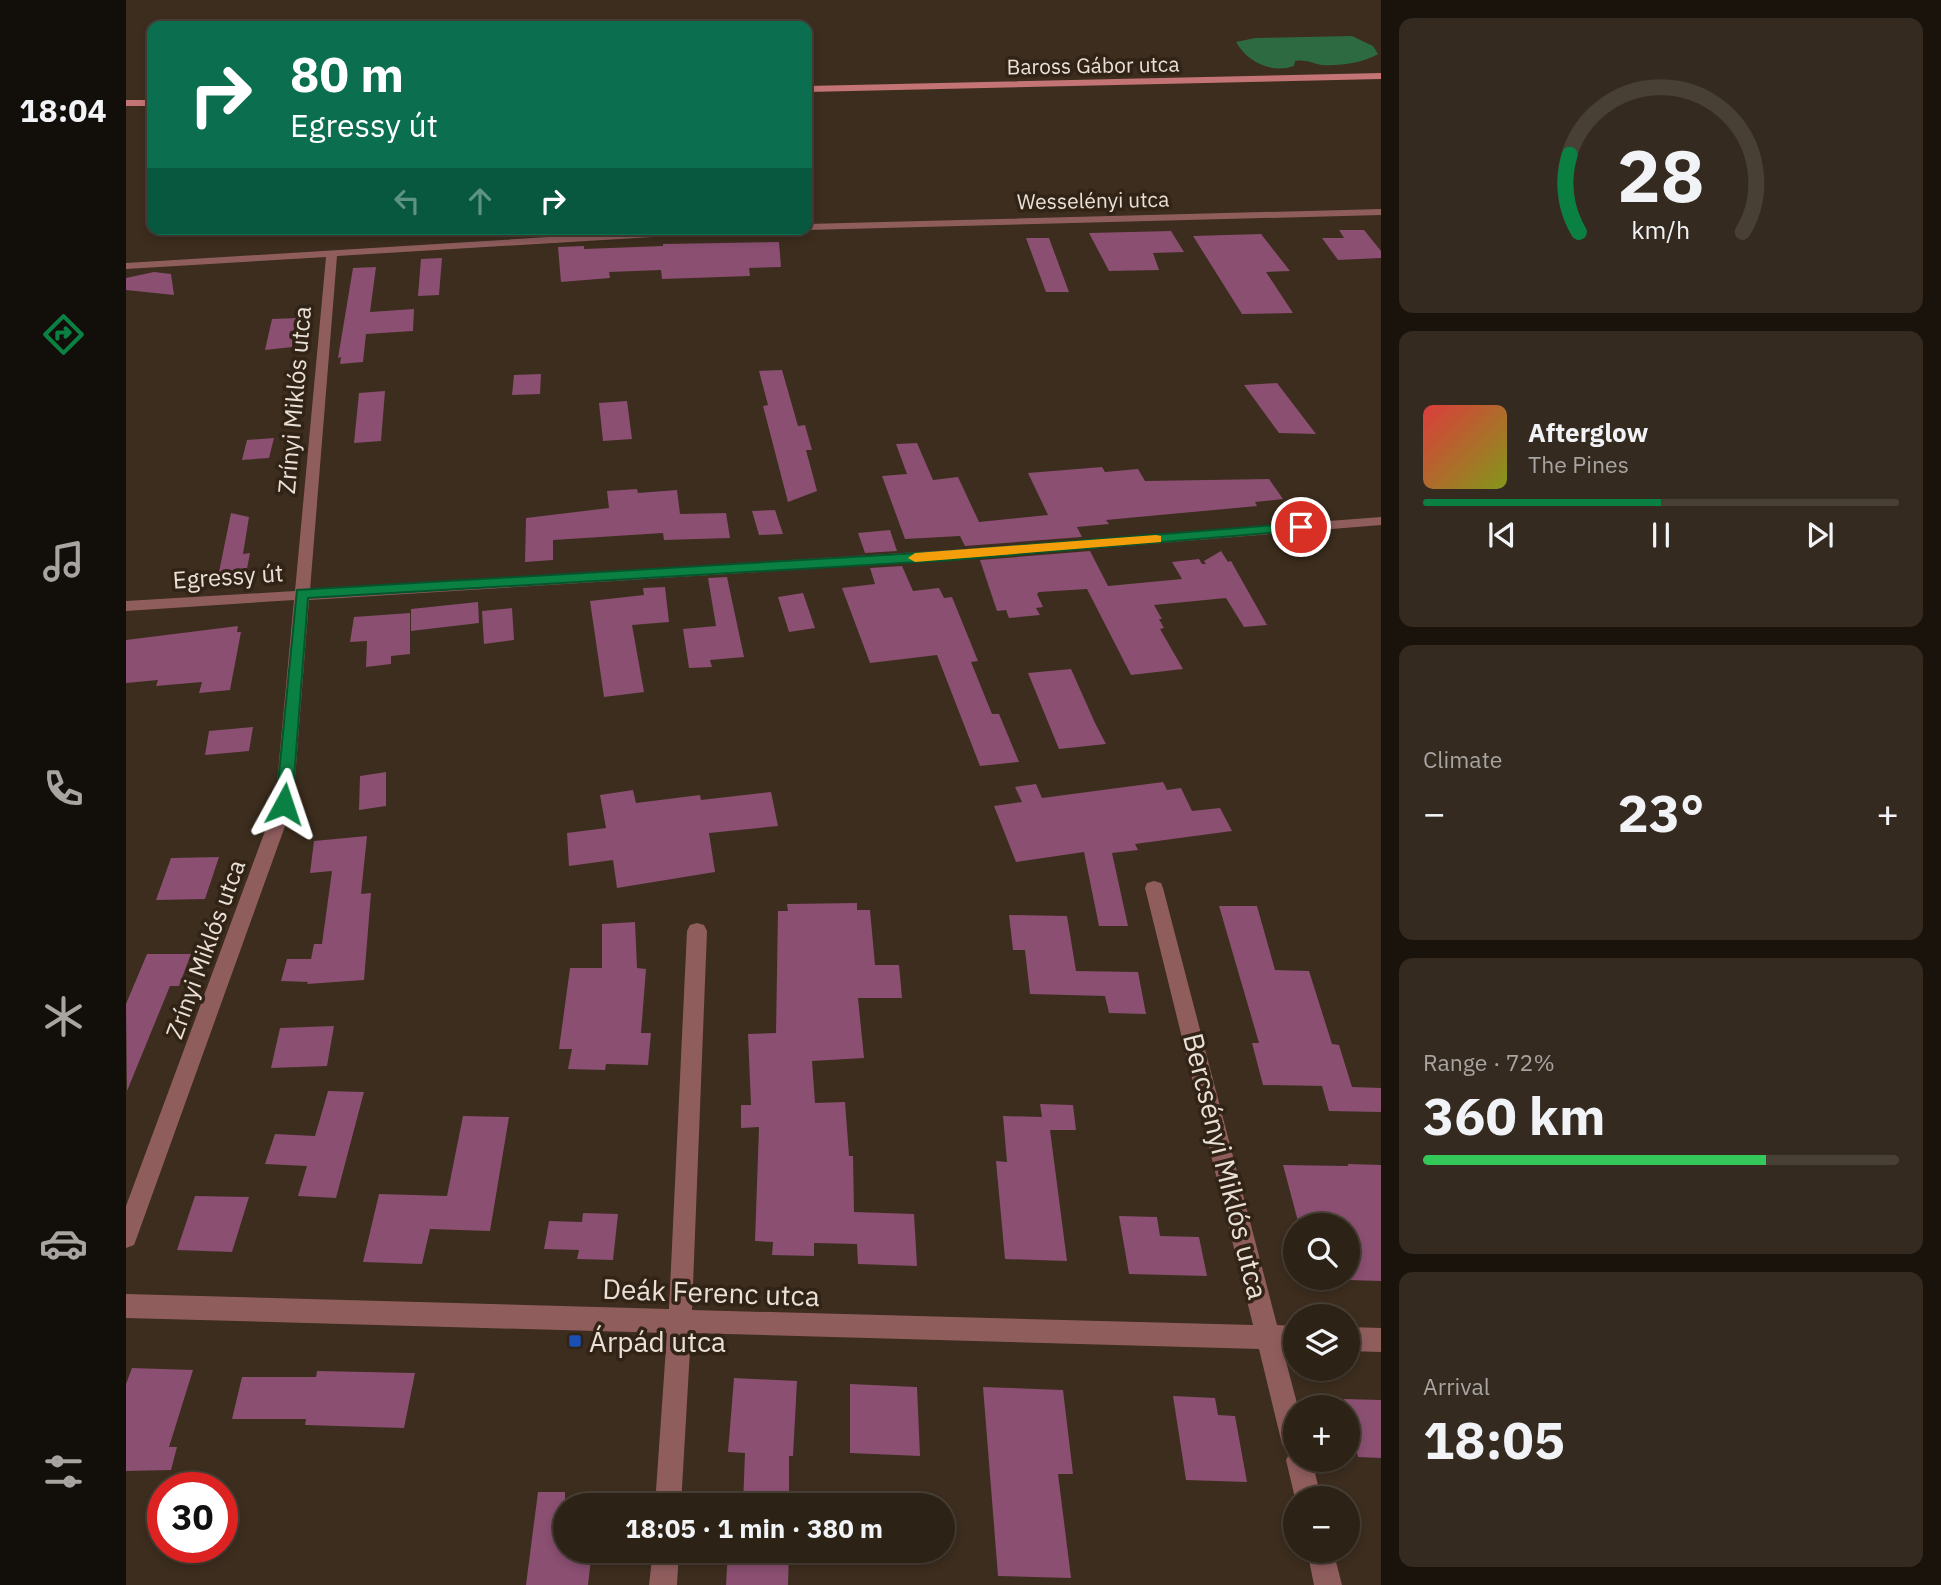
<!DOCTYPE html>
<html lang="en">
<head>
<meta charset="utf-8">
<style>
  body { margin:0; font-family:"IBM Plex Sans",sans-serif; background:#352a1f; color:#f1f3f6; height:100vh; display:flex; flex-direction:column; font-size:26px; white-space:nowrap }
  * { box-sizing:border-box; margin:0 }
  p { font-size:23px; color:#a7a4a1 }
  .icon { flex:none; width:38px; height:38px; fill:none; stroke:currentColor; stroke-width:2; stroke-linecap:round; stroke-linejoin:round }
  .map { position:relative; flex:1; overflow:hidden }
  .panel { display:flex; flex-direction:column; gap:18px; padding:18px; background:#19130c; width:560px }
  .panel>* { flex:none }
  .hud { position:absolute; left:21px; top:21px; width:665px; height:214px; border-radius:14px; box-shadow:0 4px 10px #0003,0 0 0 2px #483f35; background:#0b6e4f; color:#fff; overflow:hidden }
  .controls { position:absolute; left:1157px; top:1213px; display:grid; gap:14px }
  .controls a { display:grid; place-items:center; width:77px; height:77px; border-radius:50%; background:#2d2216; box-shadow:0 4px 10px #0003,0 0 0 2px #483f35; font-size:35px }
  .speed { position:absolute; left:21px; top:1472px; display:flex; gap:14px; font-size:35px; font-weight:700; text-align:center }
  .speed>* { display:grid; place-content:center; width:91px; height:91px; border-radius:50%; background:#2d2216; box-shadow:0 4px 10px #0003,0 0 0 2px #483f35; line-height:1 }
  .speed .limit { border:10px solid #d22; background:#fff; color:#111 }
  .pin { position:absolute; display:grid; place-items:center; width:60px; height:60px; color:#fff; margin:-30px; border:4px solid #fff; border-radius:50%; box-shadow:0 2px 7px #0007 }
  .me { position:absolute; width:77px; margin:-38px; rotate:5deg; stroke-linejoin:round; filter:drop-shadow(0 0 5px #0008) }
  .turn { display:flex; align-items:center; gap:24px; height:147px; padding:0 28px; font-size:32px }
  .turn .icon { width:91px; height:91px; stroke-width:2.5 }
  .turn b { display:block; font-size:49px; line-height:60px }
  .lanes { display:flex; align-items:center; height:66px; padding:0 28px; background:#0003; justify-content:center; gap:35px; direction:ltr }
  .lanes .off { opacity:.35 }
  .big { font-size:52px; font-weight:700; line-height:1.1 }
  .panel .card { flex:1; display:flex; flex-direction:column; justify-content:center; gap:10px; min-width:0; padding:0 24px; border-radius:14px; background:#352a1f }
  .panel .dial { align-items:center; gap:0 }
  .dial svg { height:182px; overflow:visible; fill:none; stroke:#483f35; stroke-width:7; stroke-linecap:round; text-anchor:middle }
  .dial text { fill:#f1f3f6; stroke:none }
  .song { display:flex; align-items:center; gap:21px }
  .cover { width:84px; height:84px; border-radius:10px; background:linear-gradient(135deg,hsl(0 70% 55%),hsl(70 70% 35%)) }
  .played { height:7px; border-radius:4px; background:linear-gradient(90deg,#0b8043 50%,#483f35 50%) }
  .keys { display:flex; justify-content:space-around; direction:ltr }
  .heat { display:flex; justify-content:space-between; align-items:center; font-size:38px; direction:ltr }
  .charge { height:10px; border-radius:5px; background:linear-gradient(90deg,#34c759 72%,#483f35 0) }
  .trip { position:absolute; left:427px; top:1493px; width:402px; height:70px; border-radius:35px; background:#2d2216; box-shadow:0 4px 10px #0003,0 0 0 2px #483f35; font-weight:700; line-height:70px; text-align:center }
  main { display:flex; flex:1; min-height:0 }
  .tabs { display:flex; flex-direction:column; width:126px; justify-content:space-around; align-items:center; background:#120e09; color:#a7a4a1 }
  .tabs .icon { width:49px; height:49px }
  .tabs .current { color:#0b8043 }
  .tabs b { font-size:32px; color:#f1f3f6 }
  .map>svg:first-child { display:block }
  .forest { fill:#2e6a41 }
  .building { fill:#8a4f71 }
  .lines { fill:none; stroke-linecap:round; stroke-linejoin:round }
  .street { fill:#905d5d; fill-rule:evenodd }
  .secondary { fill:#c57475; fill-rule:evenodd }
  .route { fill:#0b8043; stroke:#07532c; stroke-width:2 }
  .slow { fill:#f59e0b }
  .transit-dot { fill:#1a4fb4; stroke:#312315; stroke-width:2.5 }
  .labels { text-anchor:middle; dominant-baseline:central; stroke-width:7; stroke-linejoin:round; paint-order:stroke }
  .far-street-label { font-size:21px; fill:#eae0d7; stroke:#312315 }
  .street-label { font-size:24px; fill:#eae0d7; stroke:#312315 }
  .near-street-label { font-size:28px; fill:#eae0d7; stroke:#312315 }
  .near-poi-label { font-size:28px; fill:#eae0d7; stroke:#312315; text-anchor:start }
</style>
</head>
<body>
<main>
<nav class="tabs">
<b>18:04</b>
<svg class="icon current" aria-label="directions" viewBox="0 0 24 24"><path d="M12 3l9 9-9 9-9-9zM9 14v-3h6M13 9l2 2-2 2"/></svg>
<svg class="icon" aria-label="music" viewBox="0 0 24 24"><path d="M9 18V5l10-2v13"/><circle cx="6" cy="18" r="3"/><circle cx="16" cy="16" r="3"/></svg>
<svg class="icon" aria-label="phone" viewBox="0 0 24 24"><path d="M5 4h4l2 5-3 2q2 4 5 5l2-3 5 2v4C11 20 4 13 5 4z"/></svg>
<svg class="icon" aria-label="climate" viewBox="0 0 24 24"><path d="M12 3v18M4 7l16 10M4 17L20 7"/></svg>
<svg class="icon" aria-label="car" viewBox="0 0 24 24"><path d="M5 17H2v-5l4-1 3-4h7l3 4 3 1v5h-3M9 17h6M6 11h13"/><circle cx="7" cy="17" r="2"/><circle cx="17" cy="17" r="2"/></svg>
<svg class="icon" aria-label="filters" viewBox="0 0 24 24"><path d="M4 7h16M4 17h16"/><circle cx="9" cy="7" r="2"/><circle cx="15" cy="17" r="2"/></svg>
</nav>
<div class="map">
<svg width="1255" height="1585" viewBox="0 0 1255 1585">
  <rect width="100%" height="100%" fill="#3c2d1e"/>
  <path class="forest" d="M 1226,36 L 1247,46 L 1252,54 C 1238,63 1213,66 1196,65 C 1186,63 1180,59 1169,61 L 1168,66 C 1146,74 1121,62 1110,42 L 1129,38 Z"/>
  <path class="building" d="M 1213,230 L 1238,230 L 1255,251 L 1255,258 L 1212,260 L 1196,238 L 1218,238 Z
    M 1045,231 L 1058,252 L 1027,253 L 1033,270 L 983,271 L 963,233 Z
    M 1135,234 L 1164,271 L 1140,272 L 1167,313 L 1116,314 L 1067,236 Z
    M 900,238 L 923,238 L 943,292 L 920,292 Z
    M 653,242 L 655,267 L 623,268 L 624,276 L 536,279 L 535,270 L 483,272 L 484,278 L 435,282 L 432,247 L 458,246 L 458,249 L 537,246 L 537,244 Z
    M 316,258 L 313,295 L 292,296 L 295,259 Z
    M 250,267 L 244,312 L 288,309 L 287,331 L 240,334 L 237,362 L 214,364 L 215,357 L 212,358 L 227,268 Z
    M 28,272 L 45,274 L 48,295 L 0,290 L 0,278 Z
    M 171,318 L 166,347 L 139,350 L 146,319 Z
    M 656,370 L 672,426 L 679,425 L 686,450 L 680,450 L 691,491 L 662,502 L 637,406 L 642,405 L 633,371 Z
    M 415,374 L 414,394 L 386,395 L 388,375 Z
    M 1151,383 L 1190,434 L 1153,433 L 1118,385 Z
    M 259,391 L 255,441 L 228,443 L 233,393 Z
    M 501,401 L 506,439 L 477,441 L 473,403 Z
    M 148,438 L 143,458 L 116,460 L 121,440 Z
    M 791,443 L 807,480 L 832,477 L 853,522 L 922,515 L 902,473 L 976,467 L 979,472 L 1012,469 L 1019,481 L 1143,479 L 1157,499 L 1129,502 L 1131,506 L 980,520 L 983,524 L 951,527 L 956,537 L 839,546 L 834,536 L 779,539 L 756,476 L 781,474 L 770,444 Z
    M 511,489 L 512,493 L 551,490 L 554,514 L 600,513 L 604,538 L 538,540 L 537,533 L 427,540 L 427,560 L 399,562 L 400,518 L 483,508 L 481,491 Z
    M 649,510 L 657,534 L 633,535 L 626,511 Z
    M 105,513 L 123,517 L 117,554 L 124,553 L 120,574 L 92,577 Z
    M 764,530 L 771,551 L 739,553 L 732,533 Z
    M 964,551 L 982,586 L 1056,579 L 1046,562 L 1073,559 L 1076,564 L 1080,564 L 1078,561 L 1095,551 L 1102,562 L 1105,561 L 1141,625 L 1118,627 L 1100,598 L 1028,605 L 1036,619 L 1033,619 L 1038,628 L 1034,629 L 1057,669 L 1005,675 L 961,589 L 913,592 L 911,594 L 917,607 L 910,608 L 914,615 L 883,618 L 880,610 L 871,611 L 854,560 Z
    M 776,566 L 787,591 L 813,588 L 818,598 L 826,597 L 852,661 L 845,662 L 866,714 L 873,714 L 893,762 L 854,766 L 811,655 L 744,663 L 716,588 L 749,584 L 744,568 Z
    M 601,577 L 618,657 L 584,660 L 586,667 L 563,668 L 557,629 L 590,626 L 582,578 Z
    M 539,587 L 543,622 L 506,625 L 518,692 L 478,697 L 464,601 L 518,595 L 517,588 Z
    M 677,593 L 689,628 L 663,632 L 652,597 Z
    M 352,602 L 353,623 L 285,631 L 285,609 Z
    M 386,608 L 388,640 L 358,644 L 356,611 Z
    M 284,613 L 284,654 L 265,656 L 265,664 L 240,667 L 241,641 L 224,642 L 228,617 Z
    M 112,626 L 111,632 L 115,632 L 104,690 L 73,693 L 76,682 L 30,686 L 32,680 L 0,683 L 0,640 Z
    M 945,669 L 969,723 L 980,744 L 933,749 L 902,673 Z
    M 127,727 L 123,751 L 79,755 L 83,731 Z
    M 260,772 L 260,806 L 233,810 L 234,776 Z
    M 1037,782 L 1041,790 L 1055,788 L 1066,811 L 1094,808 L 1106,831 L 1009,844 L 1012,850 L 986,853 L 1002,926 L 973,926 L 958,852 L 890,862 L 868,806 L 896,802 L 889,787 L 910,784 L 916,798 Z
    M 507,790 L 510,803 L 574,795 L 575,800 L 645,792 L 652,826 L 583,833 L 589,872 L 491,888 L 487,860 L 443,866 L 441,833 L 480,828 L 474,795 Z
    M 241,836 L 235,894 L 245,893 L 238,980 L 181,984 L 182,982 L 155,981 L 161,959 L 185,959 L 188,944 L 196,944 L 206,871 L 184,873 L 188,841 Z
    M 93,857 L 79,899 L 30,900 L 45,858 Z
    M 731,903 L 731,910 L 744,910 L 749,965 L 773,965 L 776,998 L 732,998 L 738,1058 L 686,1061 L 689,1103 L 719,1102 L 723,1156 L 727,1156 L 728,1212 L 788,1214 L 791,1266 L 732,1264 L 731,1244 L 688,1243 L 688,1256 L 646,1255 L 647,1242 L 629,1241 L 633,1127 L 615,1128 L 615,1105 L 625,1105 L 622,1034 L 650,1033 L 652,911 L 662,911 L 661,904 Z
    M 1093,906 L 1131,906 L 1149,970 L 1183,971 L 1206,1044 L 1213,1045 L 1226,1087 L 1255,1088 L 1255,1112 L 1203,1111 L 1196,1086 L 1137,1085 L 1126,1043 L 1133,1043 Z
    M 883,915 L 941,916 L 950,971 L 1012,972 L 1020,1014 L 983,1013 L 979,996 L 904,994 L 899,950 L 887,950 Z
    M 509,922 L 511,968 L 520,969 L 515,1033 L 525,1033 L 522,1065 L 480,1064 L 479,1070 L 442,1069 L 446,1049 L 433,1049 L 444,968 L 476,968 L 476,924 Z
    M 21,954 L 65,954 L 53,986 L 44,986 L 1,1091 L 0,1004 Z
    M 208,1026 L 201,1066 L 145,1068 L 154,1028 Z
    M 202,1091 L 238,1092 L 210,1198 L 172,1196 L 181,1166 L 139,1164 L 149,1134 L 189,1136 Z
    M 914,1104 L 947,1105 L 950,1130 L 924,1130 L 941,1261 L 879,1259 L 870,1161 L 881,1162 L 877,1116 L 916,1117 Z
    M 337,1116 L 383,1117 L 364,1231 L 304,1229 L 296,1264 L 237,1262 L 253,1194 L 321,1196 Z
    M 1222,1164 L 1255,1165 L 1255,1281 L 1222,1280 L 1222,1225 L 1173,1225 L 1157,1165 L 1222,1166 Z
    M 69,1196 L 123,1197 L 106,1252 L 51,1250 Z
    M 457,1213 L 492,1214 L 487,1260 L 451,1259 L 453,1250 L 418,1249 L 423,1221 L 456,1222 Z
    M 993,1216 L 1031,1217 L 1034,1236 L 1073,1237 L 1081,1276 L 1003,1274 Z
    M 6,1368 L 67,1370 L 43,1447 L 51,1447 L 45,1470 L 0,1471 L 0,1384 Z
    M 191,1371 L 289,1373 L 278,1428 L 179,1425 L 180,1419 L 106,1419 L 116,1377 L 190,1377 Z
    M 608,1378 L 671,1381 L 667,1456 L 663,1456 L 663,1505 L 617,1505 L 619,1453 L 602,1452 Z
    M 724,1384 L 791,1387 L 794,1456 L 724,1453 Z
    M 857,1387 L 937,1390 L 947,1474 L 932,1474 L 945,1578 L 872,1576 Z
    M 1047,1396 L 1089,1398 L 1092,1415 L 1109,1416 L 1121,1482 L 1060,1480 Z
    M 1218,1399 L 1255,1400 L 1255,1458 L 1232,1457 Z
    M 412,1492 L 439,1492 L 439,1550 L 466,1550 L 462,1585 L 400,1585 Z
    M 602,1550 L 663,1550 L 662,1585 L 600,1585 Z"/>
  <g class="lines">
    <path class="street" d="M 1255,209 L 1255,215 L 681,230 L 677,229 L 681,229 L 681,224 Z
      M 553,229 L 615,229 L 610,232 L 211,256 L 184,590 L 826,550 L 1255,517 L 1255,525 L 826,560 L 183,600 L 167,804 L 11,1237 L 8,1245 L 0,1248 L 0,1206 L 149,804 L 168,600 L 0,611 L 0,601 L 169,591 L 200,257 L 0,269 L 0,263 Z
      M 1028,881 L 1035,883 L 1037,888 L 1151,1325 L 1169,1326 L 1169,1350 L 1157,1350 L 1172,1407 L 1169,1407 L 1169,1460 L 1186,1460 L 1195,1498 L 1169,1498 L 1160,1460 L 1163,1454 L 1156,1444 L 1133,1349 L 565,1333 L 555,1505 L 529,1505 L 541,1333 L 0,1318 L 0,1294 L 543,1309 L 561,931 L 564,925 L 571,923 L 578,925 L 581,931 L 566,1310 L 1127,1325 L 1019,888 L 1021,883 Z
      M 1222,1327 L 1255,1328 L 1255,1352 L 1222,1351 Z
      M 527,1550 L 553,1550 L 551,1585 L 523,1585 Z
      M 1181,1550 L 1207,1550 L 1216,1585 L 1188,1585 Z"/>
    <path class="secondary" d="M 1255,73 L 1255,79 L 681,92 L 681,86 Z
      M 0,100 L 26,100 L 26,106 L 0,106 Z"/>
  </g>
  <path class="route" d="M 1175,523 L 1181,527 L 1179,530 L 826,560 L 182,598 L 166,804 L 158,810 L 150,804 L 171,590 L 826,551 Z"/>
  <path class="slow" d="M 1030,535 L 1035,536 L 1035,542 L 789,562 L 782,558 L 789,553 Z"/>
  <rect class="transit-dot" x="442" y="1334" width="14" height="14" rx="3.5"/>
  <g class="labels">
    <g class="far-street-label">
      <text transform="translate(967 65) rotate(-1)">Baross Gábor utca</text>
      <text transform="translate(967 200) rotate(-1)">Wesselényi utca</text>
    </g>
    <g class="street-label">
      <text transform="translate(168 400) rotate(-85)">Zrínyi Miklós utca</text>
      <text transform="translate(102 576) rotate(-4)">Egressy út</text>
      <text transform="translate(79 949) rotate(-70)">Zrínyi Miklós utca</text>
    </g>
    <g class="near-street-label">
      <text transform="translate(1100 1166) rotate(76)">Bercsényi Miklós utca</text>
      <text transform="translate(585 1292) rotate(2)">Deák Ferenc utca</text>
    </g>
    <g class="near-poi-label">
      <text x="463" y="1341">Árpád utca</text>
    </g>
  </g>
</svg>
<div class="controls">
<a><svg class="icon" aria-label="search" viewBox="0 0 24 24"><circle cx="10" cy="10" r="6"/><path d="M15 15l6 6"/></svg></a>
<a><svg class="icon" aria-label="layers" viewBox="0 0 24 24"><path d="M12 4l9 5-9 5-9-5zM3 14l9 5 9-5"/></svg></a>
<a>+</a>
<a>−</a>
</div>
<div class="speed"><div class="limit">30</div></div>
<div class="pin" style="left:1175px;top:527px;background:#d93025"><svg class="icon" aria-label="arrive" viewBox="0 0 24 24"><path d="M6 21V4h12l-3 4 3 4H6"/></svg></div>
<svg class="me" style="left:158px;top:804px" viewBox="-20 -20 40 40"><path d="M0-17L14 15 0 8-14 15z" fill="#0b8043" stroke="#fff" stroke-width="4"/></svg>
<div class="trip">18:05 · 1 min · 380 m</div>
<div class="hud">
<div class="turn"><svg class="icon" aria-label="right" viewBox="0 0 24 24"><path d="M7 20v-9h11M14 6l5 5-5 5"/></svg><div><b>80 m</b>Egressy út</div></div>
<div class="lanes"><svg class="icon off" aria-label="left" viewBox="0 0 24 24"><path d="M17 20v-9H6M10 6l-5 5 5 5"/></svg><svg class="icon off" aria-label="ahead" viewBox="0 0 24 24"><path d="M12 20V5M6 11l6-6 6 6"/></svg><svg class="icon" aria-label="right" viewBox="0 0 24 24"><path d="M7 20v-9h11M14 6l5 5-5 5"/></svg></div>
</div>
</div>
<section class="panel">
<div class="card dial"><svg viewBox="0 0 100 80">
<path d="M14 69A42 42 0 1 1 86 69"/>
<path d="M14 69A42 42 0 0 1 10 35" stroke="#0b8043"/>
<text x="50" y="56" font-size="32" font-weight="700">28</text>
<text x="50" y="72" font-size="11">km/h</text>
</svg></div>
<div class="card">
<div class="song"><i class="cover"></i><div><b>Afterglow</b><p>The Pines</p></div></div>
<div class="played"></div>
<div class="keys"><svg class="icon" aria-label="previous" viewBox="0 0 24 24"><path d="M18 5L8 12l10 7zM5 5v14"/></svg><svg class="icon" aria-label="pause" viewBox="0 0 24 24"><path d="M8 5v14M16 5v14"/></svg><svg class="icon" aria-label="next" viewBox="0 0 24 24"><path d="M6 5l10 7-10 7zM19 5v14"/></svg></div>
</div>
<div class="card"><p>Climate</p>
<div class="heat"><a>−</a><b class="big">23°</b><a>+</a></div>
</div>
<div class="card"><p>Range · 72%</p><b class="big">360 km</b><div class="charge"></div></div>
<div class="card"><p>Arrival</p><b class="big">18:05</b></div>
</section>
</main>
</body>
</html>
